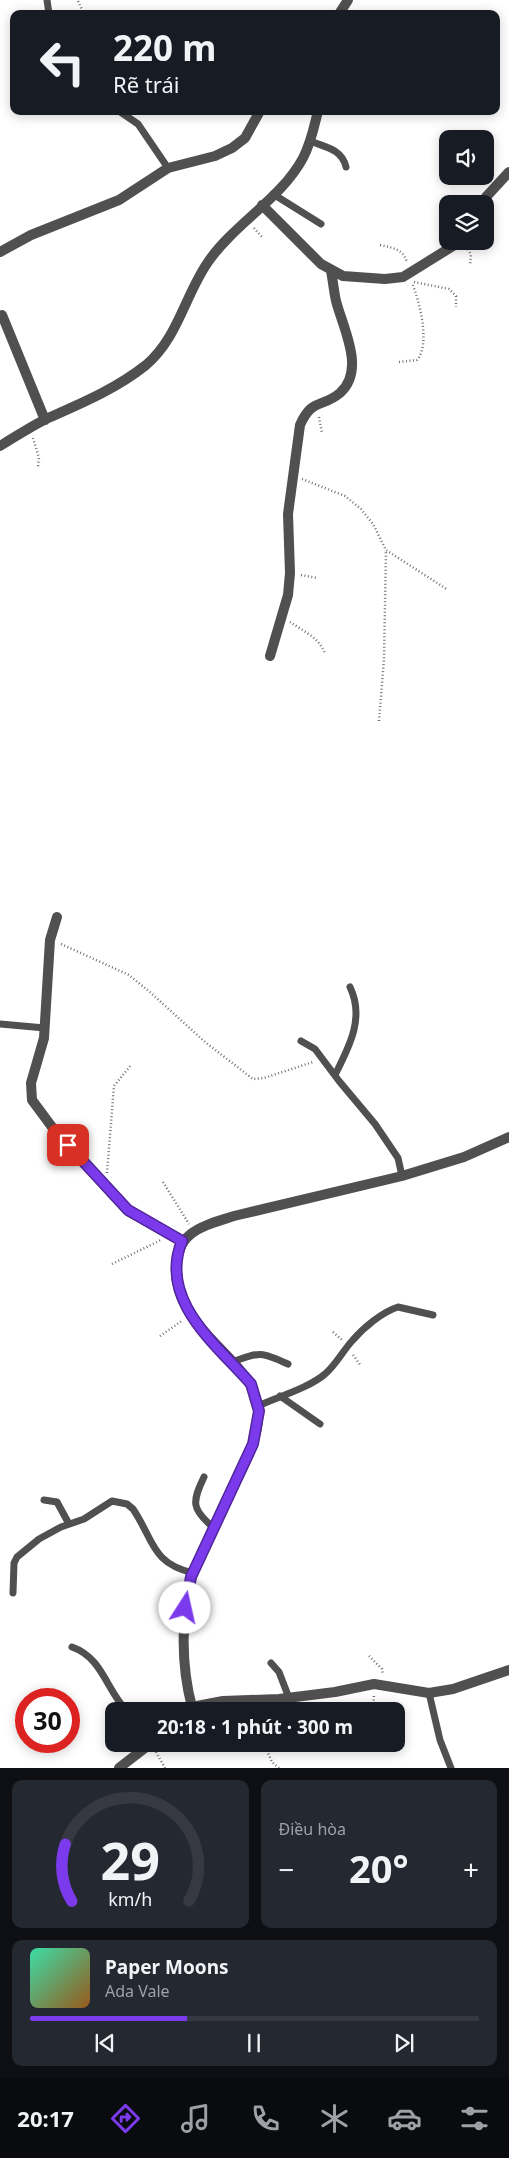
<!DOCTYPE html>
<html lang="vi">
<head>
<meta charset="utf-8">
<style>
  body { margin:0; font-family:"Noto Sans",sans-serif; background:#242831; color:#f1f3f6; height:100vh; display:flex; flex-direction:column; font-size:19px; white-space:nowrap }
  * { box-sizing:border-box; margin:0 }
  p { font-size:16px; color:#9ea1a6 }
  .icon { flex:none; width:28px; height:28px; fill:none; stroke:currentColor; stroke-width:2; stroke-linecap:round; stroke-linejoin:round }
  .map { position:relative; height:1768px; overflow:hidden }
  .drawer { display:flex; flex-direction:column; gap:12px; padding:12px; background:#0d0f14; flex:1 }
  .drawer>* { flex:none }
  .banner { position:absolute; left:10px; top:10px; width:490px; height:105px; border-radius:10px; box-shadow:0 2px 12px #0003; background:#171b24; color:#f1f3f6; overflow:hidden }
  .buttons { position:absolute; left:439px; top:130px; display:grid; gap:10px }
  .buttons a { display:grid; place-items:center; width:55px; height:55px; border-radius:10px; background:#171b24; box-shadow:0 2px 12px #0003; font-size:25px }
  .speed { position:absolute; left:15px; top:1688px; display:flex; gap:10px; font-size:25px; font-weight:700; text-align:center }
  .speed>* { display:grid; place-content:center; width:65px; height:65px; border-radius:50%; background:#171b24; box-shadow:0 2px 12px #0003; line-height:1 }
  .speed .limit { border:8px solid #d22; background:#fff; color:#111 }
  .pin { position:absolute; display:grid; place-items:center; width:42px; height:42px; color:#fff; margin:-21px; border-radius:10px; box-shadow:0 2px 8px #0006 }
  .me { position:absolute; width:55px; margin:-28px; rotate:10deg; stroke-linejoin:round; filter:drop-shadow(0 0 4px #0008) }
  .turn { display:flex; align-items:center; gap:18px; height:105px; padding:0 20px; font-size:22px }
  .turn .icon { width:65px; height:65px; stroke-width:2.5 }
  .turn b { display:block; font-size:35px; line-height:42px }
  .big { font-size:38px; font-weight:700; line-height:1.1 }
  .drawer .card { flex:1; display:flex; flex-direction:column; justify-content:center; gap:8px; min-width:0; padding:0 18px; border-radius:10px; background:#242831 }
  .drawer .dial { align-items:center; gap:0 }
  .dial svg { height:130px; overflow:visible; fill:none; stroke:#363941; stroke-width:7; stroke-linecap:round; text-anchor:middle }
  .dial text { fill:#f1f3f6; stroke:none }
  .song { display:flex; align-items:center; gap:15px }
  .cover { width:60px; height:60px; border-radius:8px; background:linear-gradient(135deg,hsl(160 70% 55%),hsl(30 70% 35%)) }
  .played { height:5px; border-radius:2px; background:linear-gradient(90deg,#7c3aed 35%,#363941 35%) }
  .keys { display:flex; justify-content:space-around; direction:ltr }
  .heat { display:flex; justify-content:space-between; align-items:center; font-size:28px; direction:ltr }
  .drawer .tiles { flex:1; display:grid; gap:12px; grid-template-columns:1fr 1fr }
  .card:last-child { grid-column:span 2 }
  .trip { position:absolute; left:105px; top:1702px; width:300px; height:50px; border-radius:10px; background:#171b24; box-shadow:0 2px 12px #0003; font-weight:700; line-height:50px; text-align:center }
  .dock { display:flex; height:80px; justify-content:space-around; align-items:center; background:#090b0e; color:#9ea1a6 }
  .dock .icon { width:35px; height:35px }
  .dock .current { color:#7c3aed }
  .dock b { font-size:22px; color:#f1f3f6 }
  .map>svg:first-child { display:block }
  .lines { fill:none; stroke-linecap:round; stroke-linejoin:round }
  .path { stroke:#727272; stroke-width:2.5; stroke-dasharray:1 2.5; stroke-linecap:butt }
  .service { stroke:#505050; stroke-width:7 }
  .minor { stroke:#505050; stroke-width:10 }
  .route-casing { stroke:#51269a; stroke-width:12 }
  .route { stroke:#7c3aed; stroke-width:9 }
</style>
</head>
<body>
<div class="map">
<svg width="509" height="1768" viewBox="0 0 509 1768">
  <rect width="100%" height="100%" fill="#fff"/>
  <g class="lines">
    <path class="path" d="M 78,1 L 84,14
      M 254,228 L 263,238
      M 380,245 C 393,248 404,249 407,263
      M 468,249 L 471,255 L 470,264
      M 414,282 L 449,289 L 456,296 L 456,307
      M 399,362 L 417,360 C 431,344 419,300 412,283
      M 319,417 L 322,433
      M 33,438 L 39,458 L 38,467
      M 302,479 L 345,496 L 361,509 L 373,524 L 386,550 L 448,590
      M 301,575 L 317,578
      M 290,622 C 302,630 321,639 325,654
      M 379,721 L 384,659 L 386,550
      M 61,944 L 129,975 L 151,993 L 205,1042 L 253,1079 L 264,1078 L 313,1062
      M 107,1173 L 114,1086 L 131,1065
      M 163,1182 L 189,1224
      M 112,1264 L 161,1240
      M 333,1332 L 342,1340
      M 160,1336 L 183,1320
      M 353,1355 L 361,1366
      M 369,1656 L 382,1669 L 383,1675
      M 373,1711 L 374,1695
      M 264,1744 L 272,1762 L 279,1768
      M 156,1752 L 165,1768"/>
    <path class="service" d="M 47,0 L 49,14
      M 119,111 L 138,124 L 168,168
      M 310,141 C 325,147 342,149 346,167
      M 273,194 L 321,224
      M 0,1024 L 45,1028
      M 301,1041 L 315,1049 L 339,1081 L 375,1124 L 398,1158 L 402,1176
      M 335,1075 C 349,1047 365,1018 350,987
      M 232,1362 C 260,1352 260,1351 288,1364
      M 280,1396 L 320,1424
      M 258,1406 C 277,1397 309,1388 325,1374 C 336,1365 342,1352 352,1341 C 363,1328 382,1312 398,1307 L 433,1315
      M 204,1477 C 192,1502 191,1509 214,1528
      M 44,1500 L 57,1502 L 69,1524
      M 13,1593 L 14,1563 L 17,1557 L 39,1539 L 61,1527 L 84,1519 L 112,1501 L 127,1504 L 133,1509 C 154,1540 151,1563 193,1573
      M 72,1647 C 103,1658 106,1690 127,1711
      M 271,1663 L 279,1672 L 289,1698
      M 429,1693 L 440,1740 L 451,1768"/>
    <path class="minor" d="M 339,14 L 348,0
      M 484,204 L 486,197 L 509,172
      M 262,205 L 321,264 L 343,276 L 385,279 L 403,277 L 461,241
      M 0,252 L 31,235 L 119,200 L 168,168 L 215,156 L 232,148 L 245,138 L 260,111
      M 0,316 L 2,315 L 45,420
      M 0,446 C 15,437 30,427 46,419 C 80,404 116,389 146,365 C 178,338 185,295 208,262 C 235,223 281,199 303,158 C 311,143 314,127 318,111
      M 270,656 L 288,595 L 290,573 L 288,514 L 300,425 C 312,398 322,408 340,393 C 366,370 343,328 336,301 C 334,292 333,281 331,271
      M 57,917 L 50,940 L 44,1038 L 31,1083 L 32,1100 L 55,1131 L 128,1211 L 183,1241
      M 192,1707 L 223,1701 L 279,1699 L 335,1692 L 374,1684 L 429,1693 L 453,1689 L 509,1670
      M 187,1711 L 192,1707 C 181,1666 181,1618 191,1577 C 202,1553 213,1529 224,1505 C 237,1477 261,1442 258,1409 C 254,1358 176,1332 176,1270 C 176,1231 203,1226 234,1216 L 402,1176 L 464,1157 L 509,1137
      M 119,1768 L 150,1744"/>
  </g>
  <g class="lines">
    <g class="route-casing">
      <path id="route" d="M 68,1145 L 128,1210 L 182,1241 C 158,1300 216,1344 251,1384 L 259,1411 L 253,1444 L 191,1577 L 185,1608"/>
    </g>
    <use href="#route" class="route"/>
  </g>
</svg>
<div class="buttons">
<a><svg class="icon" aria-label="sound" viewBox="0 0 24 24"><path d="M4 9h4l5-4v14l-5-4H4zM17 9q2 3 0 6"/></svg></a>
<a><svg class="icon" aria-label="layers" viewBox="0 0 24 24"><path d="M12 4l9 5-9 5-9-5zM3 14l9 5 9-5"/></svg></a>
</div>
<div class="speed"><div class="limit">30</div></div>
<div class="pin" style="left:68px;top:1145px;background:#d93025"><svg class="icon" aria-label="arrive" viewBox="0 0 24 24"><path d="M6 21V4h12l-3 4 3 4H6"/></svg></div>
<svg class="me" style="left:185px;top:1608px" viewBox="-20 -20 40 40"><circle r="19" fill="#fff"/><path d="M0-13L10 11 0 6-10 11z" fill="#7c3aed"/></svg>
<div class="trip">20:18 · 1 phút · 300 m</div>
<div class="banner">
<div class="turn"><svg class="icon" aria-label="left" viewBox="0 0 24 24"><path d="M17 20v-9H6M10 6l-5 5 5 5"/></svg><div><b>220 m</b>Rẽ trái</div></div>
</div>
</div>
<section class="drawer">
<div class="tiles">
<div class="card dial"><svg viewBox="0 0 100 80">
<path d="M14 69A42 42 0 1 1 86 69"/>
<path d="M14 69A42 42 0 0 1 10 34" stroke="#7c3aed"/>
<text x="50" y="56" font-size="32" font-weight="700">29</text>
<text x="50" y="72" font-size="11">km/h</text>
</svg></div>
<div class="card"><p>Điều hòa</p>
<div class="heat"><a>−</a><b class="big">20°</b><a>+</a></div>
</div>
<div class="card">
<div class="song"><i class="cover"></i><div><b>Paper Moons</b><p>Ada Vale</p></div></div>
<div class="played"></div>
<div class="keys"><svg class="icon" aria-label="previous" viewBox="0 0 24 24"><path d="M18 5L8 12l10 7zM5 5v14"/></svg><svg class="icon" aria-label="pause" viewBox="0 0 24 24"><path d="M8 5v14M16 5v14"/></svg><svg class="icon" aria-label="next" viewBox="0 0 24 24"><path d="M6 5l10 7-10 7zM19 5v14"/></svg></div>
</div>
</div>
</section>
<nav class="dock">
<b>20:17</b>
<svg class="icon current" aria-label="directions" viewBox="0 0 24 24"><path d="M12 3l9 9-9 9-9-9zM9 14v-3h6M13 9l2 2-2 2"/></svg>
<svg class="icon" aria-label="music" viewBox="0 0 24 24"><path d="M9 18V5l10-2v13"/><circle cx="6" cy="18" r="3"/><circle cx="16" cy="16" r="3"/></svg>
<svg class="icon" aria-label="phone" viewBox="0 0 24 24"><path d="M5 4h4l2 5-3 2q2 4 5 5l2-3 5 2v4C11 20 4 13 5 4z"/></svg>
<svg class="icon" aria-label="climate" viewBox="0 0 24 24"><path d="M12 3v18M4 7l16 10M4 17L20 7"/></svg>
<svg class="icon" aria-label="car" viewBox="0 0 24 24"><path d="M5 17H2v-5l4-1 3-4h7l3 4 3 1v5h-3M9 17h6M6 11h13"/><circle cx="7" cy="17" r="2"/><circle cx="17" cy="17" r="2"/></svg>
<svg class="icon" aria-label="filters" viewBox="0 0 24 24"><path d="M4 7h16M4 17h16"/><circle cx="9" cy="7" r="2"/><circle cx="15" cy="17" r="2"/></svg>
</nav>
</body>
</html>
